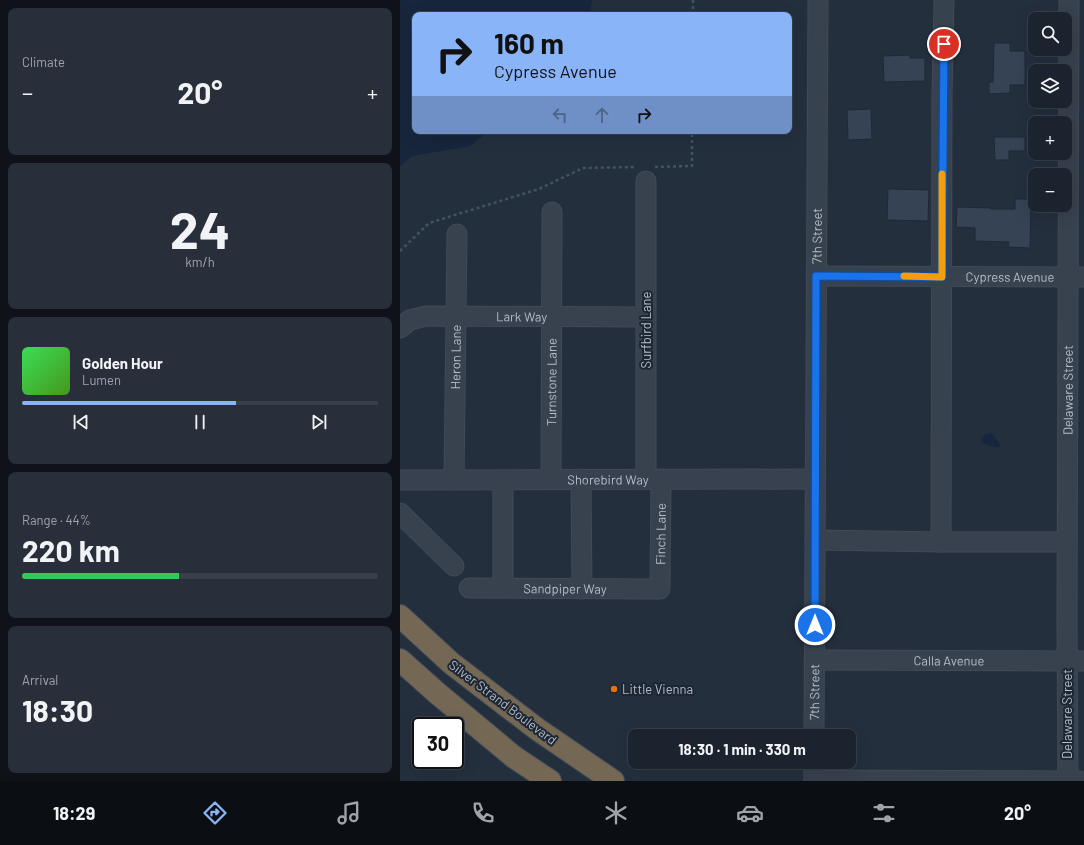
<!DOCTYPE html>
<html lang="en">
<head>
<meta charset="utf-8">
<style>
  body { margin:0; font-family:Barlow,sans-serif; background:#282f3a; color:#f1f3f6; height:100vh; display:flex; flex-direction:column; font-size:15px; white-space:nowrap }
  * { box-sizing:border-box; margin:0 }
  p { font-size:13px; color:#a0a4aa }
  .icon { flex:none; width:22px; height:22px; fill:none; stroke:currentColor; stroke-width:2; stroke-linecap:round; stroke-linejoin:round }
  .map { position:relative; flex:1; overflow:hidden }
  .side { display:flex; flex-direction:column; gap:8px; padding:8px; background:#0f1319; width:400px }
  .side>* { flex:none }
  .guide { position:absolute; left:12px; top:12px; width:380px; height:122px; border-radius:8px; box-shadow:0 4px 16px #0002,0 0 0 1px #39404a; background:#8ab4f8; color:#111; overflow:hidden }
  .tools { position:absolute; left:628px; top:12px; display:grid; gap:8px }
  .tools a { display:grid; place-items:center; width:44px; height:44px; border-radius:8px; background:#1b232e; box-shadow:0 4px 16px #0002,0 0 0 1px #39404a; font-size:20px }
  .speed { position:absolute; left:12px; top:717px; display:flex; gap:8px; font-size:20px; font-weight:700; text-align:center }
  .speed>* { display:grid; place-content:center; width:52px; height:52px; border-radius:50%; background:#1b232e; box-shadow:0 4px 16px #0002,0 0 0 1px #39404a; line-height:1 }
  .speed .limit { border:2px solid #111; border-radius:6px; background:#fff; color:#111 }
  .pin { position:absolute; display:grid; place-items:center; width:34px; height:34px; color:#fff; margin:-17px; border:2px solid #fff; border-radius:50%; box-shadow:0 1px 4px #0007 }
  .me { position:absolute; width:44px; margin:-22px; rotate:0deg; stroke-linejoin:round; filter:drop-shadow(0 0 3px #0008) }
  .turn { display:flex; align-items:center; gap:14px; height:84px; padding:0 16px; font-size:18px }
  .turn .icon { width:52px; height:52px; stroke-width:2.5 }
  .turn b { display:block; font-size:28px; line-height:34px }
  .lanes { display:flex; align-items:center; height:38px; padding:0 16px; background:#0003; justify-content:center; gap:20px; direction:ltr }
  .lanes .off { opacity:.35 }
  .big { font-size:30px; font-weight:700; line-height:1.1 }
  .side .card { flex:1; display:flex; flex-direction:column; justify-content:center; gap:6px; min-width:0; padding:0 14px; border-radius:8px; background:#282f3a }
  .side .dial { align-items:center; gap:0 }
  .dial b { font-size:52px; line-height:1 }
  .song { display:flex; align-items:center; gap:12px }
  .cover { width:48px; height:48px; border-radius:6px; background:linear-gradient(135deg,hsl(130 70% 55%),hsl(100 70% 35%)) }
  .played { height:4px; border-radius:2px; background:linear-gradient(90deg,#8ab4f8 60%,#39404a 60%) }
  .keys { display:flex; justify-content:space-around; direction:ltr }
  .heat { display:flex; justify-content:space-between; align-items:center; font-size:22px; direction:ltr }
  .charge { height:6px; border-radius:3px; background:linear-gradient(90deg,#34c759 44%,#39404a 0) }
  .trip { position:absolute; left:228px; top:729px; width:228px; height:40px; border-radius:8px; background:#1b232e; box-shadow:0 4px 16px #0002,0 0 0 1px #39404a; font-weight:700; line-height:40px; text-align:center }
  .tabs { display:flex; height:64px; justify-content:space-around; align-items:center; background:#0b0e12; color:#a0a4aa }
  .tabs .icon { width:28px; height:28px }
  .tabs .active { color:#8ab4f8 }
  .tabs b { font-size:18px; color:#f1f3f6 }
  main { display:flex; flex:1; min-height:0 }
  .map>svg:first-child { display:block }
  .water { fill:#17263c }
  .building { fill:#364354; stroke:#1f2835 }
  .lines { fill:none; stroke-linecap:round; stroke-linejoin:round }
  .minor-casing { stroke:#414a57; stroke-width:21 }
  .highway-casing { stroke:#434c59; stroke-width:24 }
  .path { stroke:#3f5557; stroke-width:2.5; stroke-dasharray:3 3; stroke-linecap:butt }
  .minor { stroke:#38414e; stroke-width:19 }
  .highway { stroke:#746855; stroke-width:22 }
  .route-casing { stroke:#114b97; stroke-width:10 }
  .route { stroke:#1a73e8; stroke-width:7 }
  .slow { stroke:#f59e0b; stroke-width:7 }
  .food-dot { fill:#e8710a; stroke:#1d2633; stroke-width:1.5 }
  .labels { text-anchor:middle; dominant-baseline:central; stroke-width:4; stroke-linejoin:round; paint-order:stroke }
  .street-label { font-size:13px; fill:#b4bcc9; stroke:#1d2633 }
  .poi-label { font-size:13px; fill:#b4bcc9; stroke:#1d2633; text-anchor:start }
</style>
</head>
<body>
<main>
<section class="side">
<div class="card"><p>Climate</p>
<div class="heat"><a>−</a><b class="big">20°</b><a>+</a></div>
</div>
<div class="card dial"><b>24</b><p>km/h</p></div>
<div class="card">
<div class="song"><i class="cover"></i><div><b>Golden Hour</b><p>Lumen</p></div></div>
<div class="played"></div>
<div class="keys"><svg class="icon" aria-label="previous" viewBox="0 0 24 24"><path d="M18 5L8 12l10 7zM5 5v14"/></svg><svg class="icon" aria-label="pause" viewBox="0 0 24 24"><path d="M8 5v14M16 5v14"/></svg><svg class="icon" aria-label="next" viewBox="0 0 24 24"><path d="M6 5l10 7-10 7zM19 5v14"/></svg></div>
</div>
<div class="card"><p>Range · 44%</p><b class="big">220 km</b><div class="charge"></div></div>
<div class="card"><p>Arrival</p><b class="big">18:30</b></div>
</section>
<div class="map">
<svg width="684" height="781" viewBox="0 0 684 781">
  <rect width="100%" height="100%" fill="#242f3e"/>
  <path class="water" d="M 0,0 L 192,0 L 190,15 L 15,15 L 15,131 L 88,131 L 71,146 L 12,156 L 0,166 Z
    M 591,433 L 601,445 L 599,447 C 594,448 587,444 582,443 L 581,439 L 584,435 Z"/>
  <path class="building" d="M 594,43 L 610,43 L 610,51 L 625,51 L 625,85 L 610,85 L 610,93 L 589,94 L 589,82 L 593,82 Z
    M 510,55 L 510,58 L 525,58 L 525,81 L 484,82 L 483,56 Z
    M 471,109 L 472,139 L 448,140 L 447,110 Z
    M 594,137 L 625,137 L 625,151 L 609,151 L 609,160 L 595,160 Z
    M 488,189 L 529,190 L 528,221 L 487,220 Z
    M 615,199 L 631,199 L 630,248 L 608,247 L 609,242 L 575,241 L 575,228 L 556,227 L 557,207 L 591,208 L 591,209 L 615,209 Z"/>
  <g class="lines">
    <g class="minor-casing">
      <g id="minor">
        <path id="s1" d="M 416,276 L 684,277"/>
        <path id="s2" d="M 0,328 L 10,320 L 26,316 L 246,317"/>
        <path id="s3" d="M 151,479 L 152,212"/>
        <path d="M 181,479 L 182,589"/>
        <path d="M 246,479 L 246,181"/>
        <path id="s4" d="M 0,480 L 415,479"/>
        <path id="s5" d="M 54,480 L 57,234"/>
        <path d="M 103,480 L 103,588"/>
        <path d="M 0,513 L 54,566"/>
        <path d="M 415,540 L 541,542 L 667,542"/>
        <path d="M 541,542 L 542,96 L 544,0"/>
        <path id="s6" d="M 69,588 L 260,589 L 261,479"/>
        <path id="s7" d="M 414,660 L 684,661"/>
        <path id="s8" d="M 414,736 L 418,0"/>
        <path d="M 414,780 L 679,781"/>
        <path d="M 414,781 L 414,762"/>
        <path id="s9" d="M 668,781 L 667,620 L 669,0"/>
      </g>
    </g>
    <g class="highway-casing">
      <path id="highway" d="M 0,616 L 51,663 L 137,729 L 213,781
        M 0,660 L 37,693 L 114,757 L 150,781"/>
    </g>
    <path class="path" d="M 293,0 L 293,15
      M 255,167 L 292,166 L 292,131
      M 0,251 L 29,223 L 139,189 L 183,168 L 236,167"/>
    <use href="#minor" class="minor"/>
    <use href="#highway" class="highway"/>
  </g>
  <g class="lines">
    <g class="route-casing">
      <path id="route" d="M 415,625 L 416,276 L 542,277 L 544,44"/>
    </g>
    <use href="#route" class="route"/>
    <path class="slow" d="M 504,276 L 542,277 L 542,174"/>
  </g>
  <circle class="food-dot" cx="214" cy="689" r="4"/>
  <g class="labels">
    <g class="street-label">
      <text stroke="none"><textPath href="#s8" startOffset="500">7th Street</textPath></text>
      <text stroke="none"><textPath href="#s1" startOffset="194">Cypress Avenue</textPath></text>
      <text stroke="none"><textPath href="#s2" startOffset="125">Lark Way</textPath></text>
      <text transform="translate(246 330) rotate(-90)">Surfbird Lane</text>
      <text stroke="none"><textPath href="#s5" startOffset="123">Heron Lane</textPath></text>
      <text stroke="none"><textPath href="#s3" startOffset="97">Turnstone Lane</textPath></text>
      <text stroke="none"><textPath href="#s9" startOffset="391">Delaware Street</textPath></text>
      <text stroke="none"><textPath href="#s4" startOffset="208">Shorebird Way</textPath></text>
      <text stroke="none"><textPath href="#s6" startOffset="246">Finch Lane</textPath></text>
      <text stroke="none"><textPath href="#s6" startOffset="96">Sandpiper Way</textPath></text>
      <text stroke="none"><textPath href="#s7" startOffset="135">Calla Avenue</textPath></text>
      <text stroke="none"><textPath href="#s8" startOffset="44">7th Street</textPath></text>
      <text transform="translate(103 702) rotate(37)">Silver Strand Boulevard</text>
      <text transform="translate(667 714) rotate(-90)">Delaware Street</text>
    </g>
    <g class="poi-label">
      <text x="222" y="689">Little Vienna</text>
    </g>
  </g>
</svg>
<div class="tools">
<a><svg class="icon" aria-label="search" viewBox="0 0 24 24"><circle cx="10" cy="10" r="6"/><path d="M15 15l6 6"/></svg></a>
<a><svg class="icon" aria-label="layers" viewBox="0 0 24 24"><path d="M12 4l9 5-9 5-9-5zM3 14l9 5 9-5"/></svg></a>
<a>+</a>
<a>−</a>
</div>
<div class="speed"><div class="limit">30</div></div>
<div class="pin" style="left:544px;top:44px;background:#d93025"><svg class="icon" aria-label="arrive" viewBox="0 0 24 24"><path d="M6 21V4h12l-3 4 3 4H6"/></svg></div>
<svg class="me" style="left:415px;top:625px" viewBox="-20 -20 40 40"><circle r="17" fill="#1a73e8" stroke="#fff" stroke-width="3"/><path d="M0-11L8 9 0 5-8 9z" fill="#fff"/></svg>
<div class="trip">18:30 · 1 min · 330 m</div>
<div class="guide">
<div class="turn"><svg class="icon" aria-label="right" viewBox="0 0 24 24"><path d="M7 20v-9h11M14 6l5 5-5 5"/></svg><div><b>160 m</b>Cypress Avenue</div></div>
<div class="lanes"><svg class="icon off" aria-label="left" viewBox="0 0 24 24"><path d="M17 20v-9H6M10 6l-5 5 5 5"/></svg><svg class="icon off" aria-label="ahead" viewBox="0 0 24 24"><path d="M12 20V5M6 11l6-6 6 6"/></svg><svg class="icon" aria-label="right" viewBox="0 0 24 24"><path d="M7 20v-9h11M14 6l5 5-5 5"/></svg></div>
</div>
</div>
</main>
<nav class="tabs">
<b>18:29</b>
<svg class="icon active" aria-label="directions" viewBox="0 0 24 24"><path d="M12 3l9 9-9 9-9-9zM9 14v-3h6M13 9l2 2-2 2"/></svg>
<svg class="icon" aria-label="music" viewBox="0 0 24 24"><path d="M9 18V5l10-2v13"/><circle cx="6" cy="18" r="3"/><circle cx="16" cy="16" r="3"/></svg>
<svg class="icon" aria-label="phone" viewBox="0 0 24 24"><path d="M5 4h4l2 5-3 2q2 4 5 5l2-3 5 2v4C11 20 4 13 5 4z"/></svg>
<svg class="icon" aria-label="climate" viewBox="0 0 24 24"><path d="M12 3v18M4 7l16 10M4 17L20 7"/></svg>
<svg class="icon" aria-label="car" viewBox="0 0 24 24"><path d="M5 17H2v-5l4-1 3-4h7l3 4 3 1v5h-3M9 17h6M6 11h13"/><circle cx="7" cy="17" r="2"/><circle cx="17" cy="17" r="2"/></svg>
<svg class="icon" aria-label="filters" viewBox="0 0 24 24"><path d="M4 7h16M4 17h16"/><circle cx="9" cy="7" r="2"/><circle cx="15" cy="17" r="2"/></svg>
<b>20°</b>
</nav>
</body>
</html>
